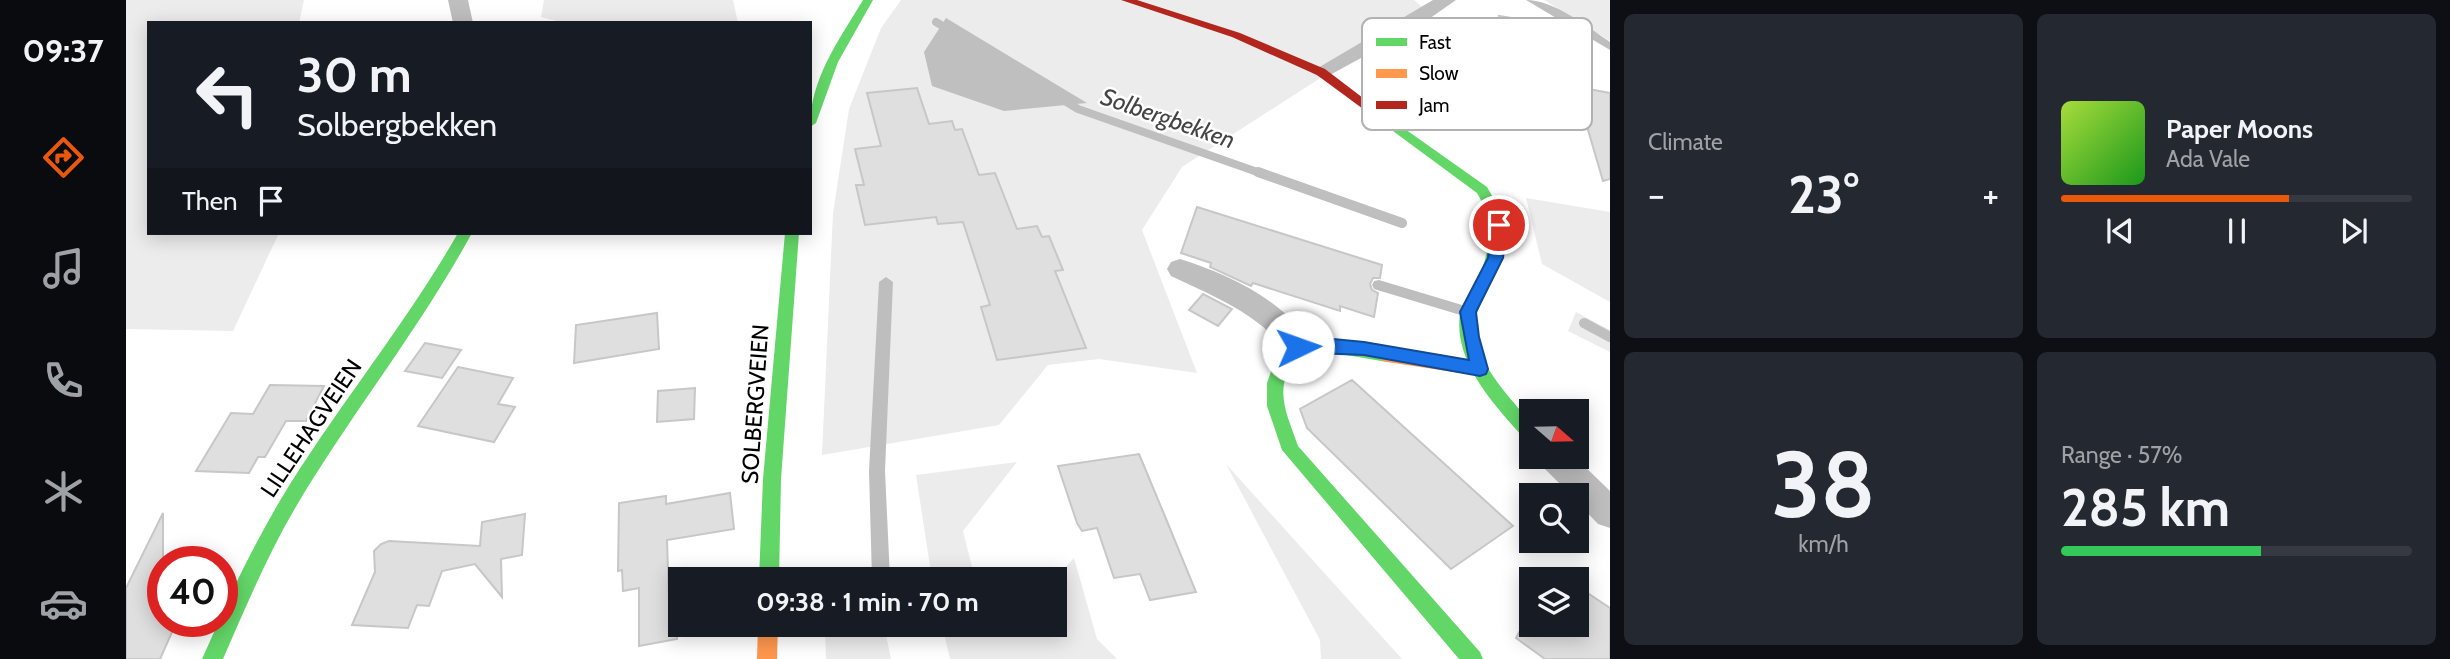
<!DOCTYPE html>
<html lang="en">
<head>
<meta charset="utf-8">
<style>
  body { margin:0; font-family:Cabin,sans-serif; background:#242831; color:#f1f3f6; height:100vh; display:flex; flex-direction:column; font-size:26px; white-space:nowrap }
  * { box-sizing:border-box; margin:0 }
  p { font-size:23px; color:#9ea1a6 }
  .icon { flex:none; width:38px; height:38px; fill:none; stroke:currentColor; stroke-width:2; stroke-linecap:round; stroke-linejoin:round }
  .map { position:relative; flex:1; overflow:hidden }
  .panel { display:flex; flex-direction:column; gap:14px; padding:14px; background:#0d0f14; width:840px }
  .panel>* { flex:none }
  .guide { position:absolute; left:21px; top:21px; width:665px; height:214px; border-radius:0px; box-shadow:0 4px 18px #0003; background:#171b24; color:#f1f3f6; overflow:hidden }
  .needle { width:46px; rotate:110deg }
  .tools { position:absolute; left:1393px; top:399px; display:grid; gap:14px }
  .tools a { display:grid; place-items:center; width:70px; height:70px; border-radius:0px; background:#171b24; box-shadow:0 4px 18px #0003; font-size:35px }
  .speed { position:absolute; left:21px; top:546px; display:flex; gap:14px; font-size:35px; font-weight:700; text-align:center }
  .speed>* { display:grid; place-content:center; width:91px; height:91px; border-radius:50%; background:#171b24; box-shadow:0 4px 18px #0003; line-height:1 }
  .speed .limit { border:10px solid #d22; background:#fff; color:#111 }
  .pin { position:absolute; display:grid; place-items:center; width:60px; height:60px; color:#fff; margin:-30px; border:4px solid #fff; border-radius:50%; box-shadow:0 2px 7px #0007 }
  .me { position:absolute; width:77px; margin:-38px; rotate:87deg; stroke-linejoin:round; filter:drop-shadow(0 0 5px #0008) }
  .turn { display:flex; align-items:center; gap:24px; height:147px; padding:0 35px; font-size:32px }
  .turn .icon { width:91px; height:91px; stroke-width:2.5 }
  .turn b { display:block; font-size:49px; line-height:60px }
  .then { display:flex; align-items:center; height:66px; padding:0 35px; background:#0003; gap:14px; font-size:26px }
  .big { font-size:52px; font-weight:700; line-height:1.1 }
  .panel .widget { flex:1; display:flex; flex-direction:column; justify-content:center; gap:10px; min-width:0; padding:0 24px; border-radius:10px; background:#242831 }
  .panel .dial { align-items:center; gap:0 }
  .dial b { font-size:91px; line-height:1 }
  .song { display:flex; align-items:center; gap:21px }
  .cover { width:84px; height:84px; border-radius:10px; background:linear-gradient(135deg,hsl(80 70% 55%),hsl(120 70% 35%)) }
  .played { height:7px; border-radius:4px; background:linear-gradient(90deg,#ea580c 65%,#363941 65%) }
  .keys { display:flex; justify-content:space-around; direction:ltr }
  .heat { display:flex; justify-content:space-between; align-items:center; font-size:38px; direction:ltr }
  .charge { height:10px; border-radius:5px; background:linear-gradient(90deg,#34c759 57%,#363941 0) }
  .panel .tiles { flex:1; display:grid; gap:14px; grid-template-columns:repeat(2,1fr) }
  .trip { position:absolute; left:542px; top:567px; width:399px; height:70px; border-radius:0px; background:#171b24; box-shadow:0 4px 18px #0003; font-weight:700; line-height:70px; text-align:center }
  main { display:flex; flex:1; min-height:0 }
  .menu { display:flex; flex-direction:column; width:126px; justify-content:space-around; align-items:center; background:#090b0e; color:#9ea1a6 }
  .menu .icon { width:49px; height:49px }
  .menu .current { color:#ea580c }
  .menu b { font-size:32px; color:#f1f3f6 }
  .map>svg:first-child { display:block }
  .green { fill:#ececec }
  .water { fill:#bfbfbf }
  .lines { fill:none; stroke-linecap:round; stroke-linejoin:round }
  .stream-far1 { stroke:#bfbfbf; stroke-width:8 }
  .stream { stroke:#bfbfbf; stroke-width:10 }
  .building { fill:#dfdfdf; stroke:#c7c7c7; stroke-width:2 }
  .lane { fill:#bebebe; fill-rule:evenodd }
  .street { fill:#bebebe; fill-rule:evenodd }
  .fast { fill:#63d668; fill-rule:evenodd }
  .slow { fill:#ff974d; fill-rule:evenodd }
  .jam { fill:#b3261e; fill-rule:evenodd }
  .route { fill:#1a73e8; stroke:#114b97; stroke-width:2 }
  .labels { text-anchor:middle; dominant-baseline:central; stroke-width:5; stroke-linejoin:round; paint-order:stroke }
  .street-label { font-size:23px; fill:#000; stroke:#fff }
  .water-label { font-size:24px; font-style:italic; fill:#444; stroke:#fff }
  .key { fill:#fff; stroke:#b2b2b2; stroke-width:2 }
  .key-label { font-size:19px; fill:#000 }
</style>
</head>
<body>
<main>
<nav class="menu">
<b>09:37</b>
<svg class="icon current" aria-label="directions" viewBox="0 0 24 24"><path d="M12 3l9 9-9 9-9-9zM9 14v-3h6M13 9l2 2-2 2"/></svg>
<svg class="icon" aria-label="music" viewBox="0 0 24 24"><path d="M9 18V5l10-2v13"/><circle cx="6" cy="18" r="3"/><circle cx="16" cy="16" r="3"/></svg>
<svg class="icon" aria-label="phone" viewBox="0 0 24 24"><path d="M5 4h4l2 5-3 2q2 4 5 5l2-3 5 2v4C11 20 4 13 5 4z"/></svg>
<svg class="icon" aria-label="climate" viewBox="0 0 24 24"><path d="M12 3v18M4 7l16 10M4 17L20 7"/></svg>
<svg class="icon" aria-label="car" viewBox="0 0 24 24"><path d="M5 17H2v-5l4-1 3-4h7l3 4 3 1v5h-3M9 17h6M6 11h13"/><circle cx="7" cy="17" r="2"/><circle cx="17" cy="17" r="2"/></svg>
</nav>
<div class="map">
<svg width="1484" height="659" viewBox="0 0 1484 659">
  <rect width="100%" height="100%" fill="#fff"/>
  <path class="green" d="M 0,0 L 178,0 L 173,23 L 23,23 L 23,233 L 153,233 L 107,331 L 0,329 Z
    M 418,0 L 607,0 L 612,23 L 438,23 L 415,17 Z
    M 775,0 L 1288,0 L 1300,10 L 1056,167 L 1016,230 L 1071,373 L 973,359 L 922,365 L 873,425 L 696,455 L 707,213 L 723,109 L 755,28 Z
    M 1418,0 L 1484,0 L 1484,41 Z
    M 1400,198 L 1484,212 L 1484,302 L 1416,264 Z
    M 1450,312 L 1484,330 L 1484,352 L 1442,331 Z
    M 891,462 L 837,531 L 849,579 L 806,579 L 790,475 Z
    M 1100,464 L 1276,659 L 1195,659 L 1194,640 Z
    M 948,558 L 971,639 L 991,659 L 824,659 L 816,625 L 929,625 L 928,579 Z
    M 737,625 L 758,625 L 765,659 L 700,659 L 699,631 Z"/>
  <path class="water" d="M 820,18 L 961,103 L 878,111 L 806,86 L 798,52 Z"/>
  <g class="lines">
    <path class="stream-far1" d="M 810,22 L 828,33
      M 934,98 L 952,109 L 1137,174"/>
    <path class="stream" d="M 1132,172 L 1276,223
      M 1458,323 L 1484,337"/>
  </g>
  <path class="building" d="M 1373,16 L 1435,26 L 1450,67 L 1383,55 Z
    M 1442,85 L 1484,93 L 1484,179 L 1477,181 L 1460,123 L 1453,122 Z
    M 791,88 L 803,124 L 826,121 L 829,130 L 836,129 L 853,175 L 869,173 L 891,229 L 911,226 L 916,237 L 923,236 L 937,270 L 929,271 L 960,348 L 871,360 L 855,307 L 864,305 L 837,222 L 812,224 L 810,217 L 739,225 L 730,185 L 738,185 L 729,149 L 755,146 L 741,93 Z
    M 1071,207 L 1256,265 L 1254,278 L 1247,278 L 1244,284 L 1246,290 L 1252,293 L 1248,317 L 1214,306 L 1214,311 L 1127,283 L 1125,286 L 1084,267 L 1085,263 L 1055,253 Z
    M 1077,294 L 1106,309 L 1092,326 L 1063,310 Z
    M 531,313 L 533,349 L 448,363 L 450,325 Z
    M 299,343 L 335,350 L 316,378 L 279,371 Z
    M 332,367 L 387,378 L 372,404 L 389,407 L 368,442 L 292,426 Z
    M 1226,380 L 1387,526 L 1325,569 L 1181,428 L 1174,409 Z
    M 144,385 L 198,386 L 180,421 L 160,421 L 139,457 L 132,457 L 123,473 L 70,471 L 105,413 L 127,414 Z
    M 569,388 L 568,419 L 531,422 L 532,391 Z
    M 1013,454 L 1038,514 L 1070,592 L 1024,600 L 1014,574 L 988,578 L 971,528 L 956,531 L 951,523 L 932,466 Z
    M 604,493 L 608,529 L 541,540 L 543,601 L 550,600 L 551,639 L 513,646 L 513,588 L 497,591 L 496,570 L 492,571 L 493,503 L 540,496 L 540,504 Z
    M 37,513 L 37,621 L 51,621 L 34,659 L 0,659 L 0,588 Z
    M 399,514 L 396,555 L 375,559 L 376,597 L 349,564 L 316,571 L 303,606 L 291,605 L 282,628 L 226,625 L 249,572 L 248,551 L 255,544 L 263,541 L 354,546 L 356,522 Z
    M 1451,586 L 1484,608 L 1484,659 L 1419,659 L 1390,638 L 1405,610 L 1405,625 L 1451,625 Z"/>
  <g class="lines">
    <path class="lane" d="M 1400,0 C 1428,0 1462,27 1484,42 L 1484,50 Z
      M 760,277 L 767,282 L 759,471 L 764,579 L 746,579 L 743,471 L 753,282 Z
      M 1253,280 L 1346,308 L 1348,312 L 1341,317 L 1248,289 L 1246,285 L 1248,281 Z"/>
    <path class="street" d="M 322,0 L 342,0 L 347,23 L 327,23 Z
      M 1307,0 L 1330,0 L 1290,28 L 1202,76 L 1195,78 L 1185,72 Z
      M 1054,259 C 1100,273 1163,302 1186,347 L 1182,355 C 1159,363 1152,339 1136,326 C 1109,304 1076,291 1045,276 L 1041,269 L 1045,262 Z
      M 1412,457 L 1449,457 L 1484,491 L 1484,528 L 1472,524 L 1451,502 L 1451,495 L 1445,495 L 1417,467 Z"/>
    <path class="fast" d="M 737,0 L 747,0 L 712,62 L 690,123 L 684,127 C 684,79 713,40 737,0 Z
      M 1252,110 L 1361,187 C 1384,224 1381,250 1362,289 C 1355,303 1349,312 1349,329 C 1351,358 1371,383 1389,404 C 1393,410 1400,415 1403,420 C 1407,426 1405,435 1405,441 L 1399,439 C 1369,406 1327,362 1334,314 C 1336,303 1344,295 1349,285 C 1364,254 1370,224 1351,193 L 1248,117 L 1248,111 Z
      M 332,233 L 346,233 C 293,330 224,415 168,510 C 140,558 119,609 97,659 L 76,659 L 93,621 L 96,621 L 96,613 C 114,574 133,536 155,499 C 210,408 279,326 332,233 Z
      M 659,233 L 673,233 L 655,479 L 653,579 L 633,579 L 637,479 Z
      M 1197,339 L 1261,348 L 1267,350 L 1269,355 L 1267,360 L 1261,362 L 1197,351 L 1176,353 C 1145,384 1159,409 1172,446 L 1354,652 L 1357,659 L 1333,659 L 1156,450 L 1141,406 L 1141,383 L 1148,363 L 1166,342 Z"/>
    <path class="slow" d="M 1261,348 L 1354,362 L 1360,364 L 1362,369 L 1360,374 L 1354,376 L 1261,362 L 1255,360 L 1253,355 L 1255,350 Z
      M 632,625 L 652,625 L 651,659 L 631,659 Z"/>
    <path class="jam" d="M 995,0 L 1011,0 L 1114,33 L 1199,69 L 1258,114 L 1256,117 L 1248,117 L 1191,75 L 1106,37 Z"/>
  </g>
  <path class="route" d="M 1373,219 L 1381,225 L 1377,258 L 1350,312 L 1353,337 L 1362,369 L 1360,374 L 1354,376 L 1238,355 L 1166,352 L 1166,343 L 1197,338 L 1238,342 L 1343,360 L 1334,312 L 1362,258 L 1366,225 Z"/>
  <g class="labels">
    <g class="street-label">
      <text transform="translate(629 404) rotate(-86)">SOLBERGVEIEN</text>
      <text transform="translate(185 428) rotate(-56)">LILLEHAGVEIEN</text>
    </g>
    <g class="water-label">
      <text transform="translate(1042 118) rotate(19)">Solbergbekken</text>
    </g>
  </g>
  <rect x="1236" y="18" width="230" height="112" rx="10" class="key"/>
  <rect x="1250" y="38" width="31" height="8" fill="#63d668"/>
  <rect x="1250" y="69" width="31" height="9" fill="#ff974d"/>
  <rect x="1250" y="101" width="31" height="8" fill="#b3261e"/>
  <g class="key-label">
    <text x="1293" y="49">Fast</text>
    <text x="1293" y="80">Slow</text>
    <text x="1293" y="112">Jam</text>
  </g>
</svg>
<div class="tools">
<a><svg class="needle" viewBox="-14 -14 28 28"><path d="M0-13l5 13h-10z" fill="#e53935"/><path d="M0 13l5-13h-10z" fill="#9ea1a6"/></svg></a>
<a><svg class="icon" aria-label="search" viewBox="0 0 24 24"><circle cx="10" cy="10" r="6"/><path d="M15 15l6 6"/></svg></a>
<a><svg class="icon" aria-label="layers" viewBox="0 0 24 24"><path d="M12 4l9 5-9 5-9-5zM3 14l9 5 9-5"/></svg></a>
</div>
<div class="speed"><div class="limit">40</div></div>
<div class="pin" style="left:1373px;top:225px;background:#d93025"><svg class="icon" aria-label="arrive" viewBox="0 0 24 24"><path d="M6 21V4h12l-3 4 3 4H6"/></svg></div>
<svg class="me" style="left:1172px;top:347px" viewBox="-20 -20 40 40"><circle r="19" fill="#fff"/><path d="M0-13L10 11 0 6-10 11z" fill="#1a73e8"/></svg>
<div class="trip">09:38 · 1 min · 70 m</div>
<div class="guide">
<div class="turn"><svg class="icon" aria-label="left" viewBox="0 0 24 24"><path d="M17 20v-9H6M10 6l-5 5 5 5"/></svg><div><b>30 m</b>Solbergbekken</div></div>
<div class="then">Then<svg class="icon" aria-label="arrive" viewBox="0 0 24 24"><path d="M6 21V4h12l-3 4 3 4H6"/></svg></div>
</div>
</div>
<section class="panel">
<div class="tiles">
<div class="widget"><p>Climate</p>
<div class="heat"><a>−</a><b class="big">23°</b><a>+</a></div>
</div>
<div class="widget">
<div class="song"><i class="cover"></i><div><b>Paper Moons</b><p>Ada Vale</p></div></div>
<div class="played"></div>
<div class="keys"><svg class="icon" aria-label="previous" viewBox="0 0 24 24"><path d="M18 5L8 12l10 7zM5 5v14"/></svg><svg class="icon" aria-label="pause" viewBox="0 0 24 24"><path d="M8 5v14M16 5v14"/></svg><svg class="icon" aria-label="next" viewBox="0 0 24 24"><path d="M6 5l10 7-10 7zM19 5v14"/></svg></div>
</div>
<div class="widget dial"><b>38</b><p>km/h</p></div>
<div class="widget"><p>Range · 57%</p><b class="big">285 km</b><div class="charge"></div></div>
</div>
</section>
</main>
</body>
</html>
